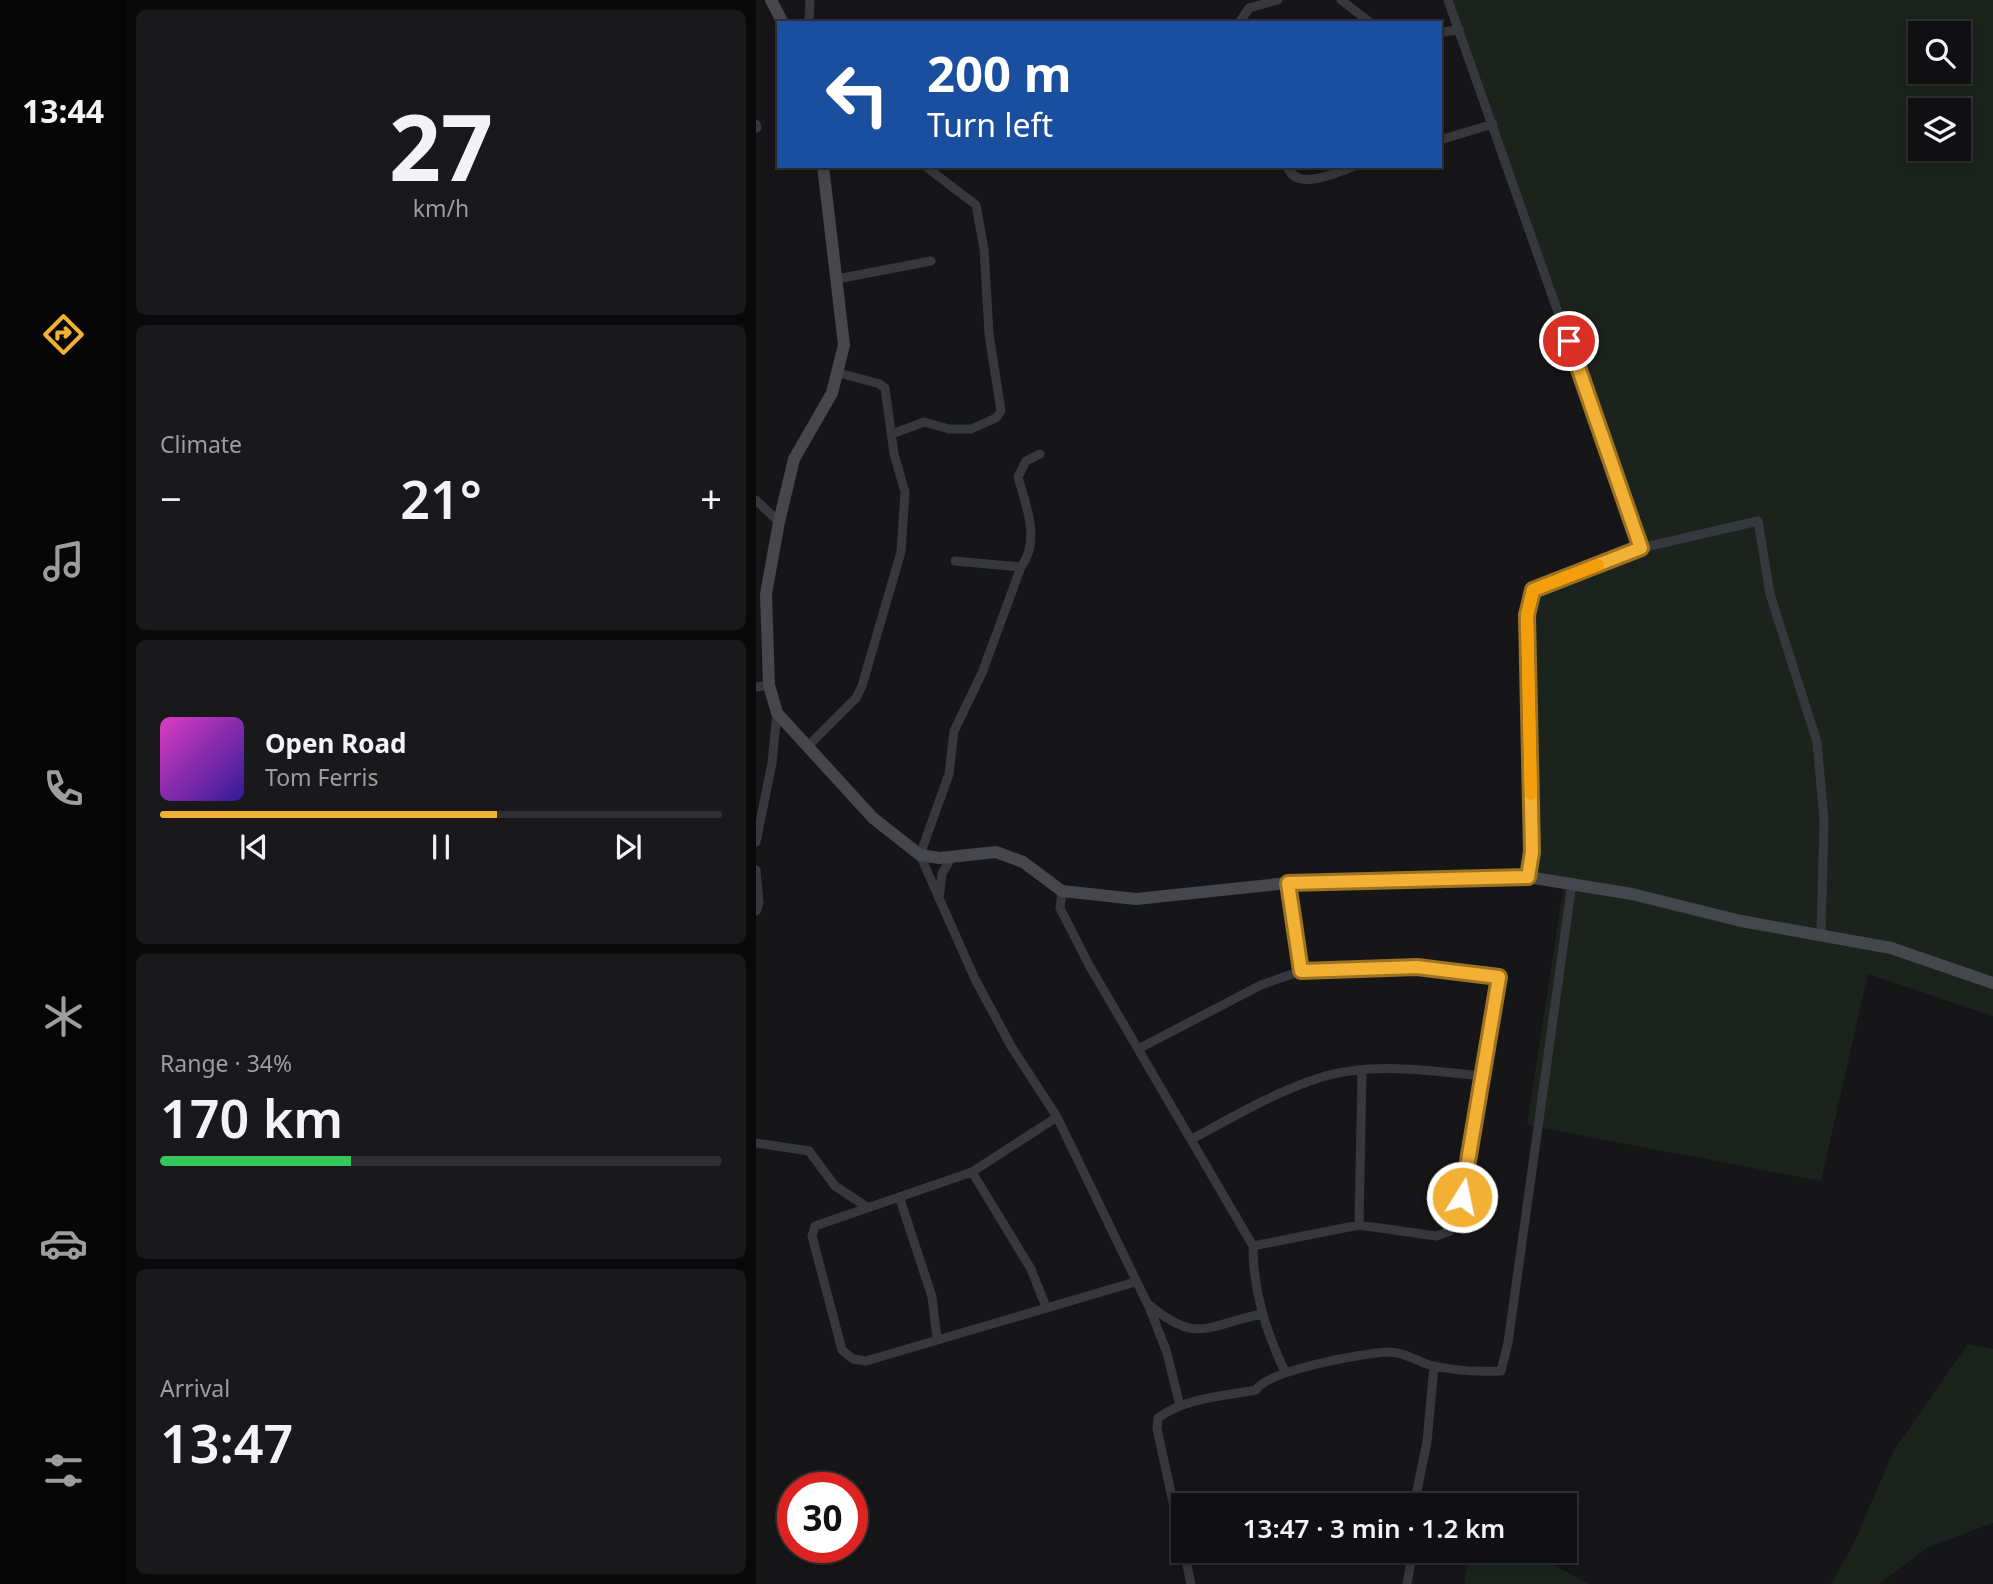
<!DOCTYPE html>
<html lang="en">
<head>
<meta charset="utf-8">
<style>
  body { margin:0; font-family:"Noto Sans",sans-serif; background:#19191b; color:#f1f3f6; height:100vh; display:flex; flex-direction:column; font-size:26px; white-space:nowrap }
  * { box-sizing:border-box; margin:0 }
  p { font-size:23px; color:#9c9d9f }
  .icon { flex:none; width:38px; height:38px; fill:none; stroke:currentColor; stroke-width:2; stroke-linecap:round; stroke-linejoin:round }
  .map { position:relative; flex:1; overflow:hidden }
  .sheet { display:flex; flex-direction:column; gap:10px; padding:10px; background:#09090a; width:630px }
  .sheet>* { flex:none }
  .banner { position:absolute; left:21px; top:21px; width:665px; height:147px; border-radius:0px; box-shadow:0 4px 10px #0003,0 0 0 2px #303032; background:#1a4fa0; color:#fff; overflow:hidden }
  .controls { position:absolute; left:1152px; top:21px; display:grid; gap:14px }
  .controls a { display:grid; place-items:center; width:63px; height:63px; border-radius:0px; background:#101012; box-shadow:0 4px 10px #0003,0 0 0 2px #303032; font-size:35px }
  .speed { position:absolute; left:21px; top:1472px; display:flex; gap:14px; font-size:35px; font-weight:700; text-align:center }
  .speed>* { display:grid; place-content:center; width:91px; height:91px; border-radius:50%; background:#101012; box-shadow:0 4px 10px #0003,0 0 0 2px #303032; line-height:1 }
  .speed .limit { border:10px solid #d22; background:#fff; color:#111 }
  .pin { position:absolute; display:grid; place-items:center; width:60px; height:60px; color:#fff; margin:-30px; border:4px solid #fff; border-radius:50%; box-shadow:0 2px 7px #0007 }
  .me { position:absolute; width:77px; margin:-38px; rotate:10deg; stroke-linejoin:round; filter:drop-shadow(0 0 5px #0008) }
  .turn { display:flex; align-items:center; gap:24px; height:147px; padding:0 35px; font-size:32px }
  .turn .icon { width:91px; height:91px; stroke-width:2.5 }
  .turn b { display:block; font-size:49px; line-height:60px }
  .big { font-size:52px; font-weight:600; line-height:1.1 }
  .sheet .widget { flex:1; display:flex; flex-direction:column; justify-content:center; gap:10px; min-width:0; padding:0 24px; border-radius:10px; background:#19191b }
  .sheet .dial { align-items:center; gap:0 }
  .dial b { font-size:91px; line-height:1 }
  .song { display:flex; align-items:center; gap:21px }
  .cover { width:84px; height:84px; border-radius:10px; background:linear-gradient(135deg,hsl(310 70% 55%),hsl(250 70% 35%)) }
  .played { height:7px; border-radius:4px; background:linear-gradient(90deg,#f2b134 60%,#303032 60%) }
  .keys { display:flex; justify-content:space-around; direction:ltr }
  .heat { display:flex; justify-content:space-between; align-items:center; font-size:38px; direction:ltr }
  .charge { height:10px; border-radius:5px; background:linear-gradient(90deg,#34c759 34%,#303032 0) }
  .trip { position:absolute; left:415px; top:1493px; width:406px; height:70px; border-radius:0px; background:#101012; box-shadow:0 4px 10px #0003,0 0 0 2px #303032; font-weight:600; line-height:70px; text-align:center }
  main { display:flex; flex:1; min-height:0 }
  .tabs { display:flex; flex-direction:column; width:126px; justify-content:space-around; align-items:center; background:#060607; color:#9c9d9f }
  .tabs .icon { width:49px; height:49px }
  .tabs .selected { color:#f2b134 }
  .tabs b { font-size:32px; color:#f1f3f6 }
  .map>svg:first-child { display:block }
  .green { fill:#1c231d; fill-rule:evenodd }
  .lines { fill:none; stroke-linecap:round; stroke-linejoin:round }
  .street { stroke:#37383d; stroke-width:9 }
  .secondary { stroke:#45474d; stroke-width:12 }
  .route-casing { stroke:#9d7322; stroke-width:18 }
  .route { stroke:#f2b134; stroke-width:12 }
  .slow { stroke:#f59e0b; stroke-width:12 }
</style>
</head>
<body>
<main>
<nav class="tabs">
<b>13:44</b>
<svg class="icon selected" aria-label="directions" viewBox="0 0 24 24"><path d="M12 3l9 9-9 9-9-9zM9 14v-3h6M13 9l2 2-2 2"/></svg>
<svg class="icon" aria-label="music" viewBox="0 0 24 24"><path d="M9 18V5l10-2v13"/><circle cx="6" cy="18" r="3"/><circle cx="16" cy="16" r="3"/></svg>
<svg class="icon" aria-label="phone" viewBox="0 0 24 24"><path d="M5 4h4l2 5-3 2q2 4 5 5l2-3 5 2v4C11 20 4 13 5 4z"/></svg>
<svg class="icon" aria-label="climate" viewBox="0 0 24 24"><path d="M12 3v18M4 7l16 10M4 17L20 7"/></svg>
<svg class="icon" aria-label="car" viewBox="0 0 24 24"><path d="M5 17H2v-5l4-1 3-4h7l3 4 3 1v5h-3M9 17h6M6 11h13"/><circle cx="7" cy="17" r="2"/><circle cx="17" cy="17" r="2"/></svg>
<svg class="icon" aria-label="filters" viewBox="0 0 24 24"><path d="M4 7h16M4 17h16"/><circle cx="9" cy="7" r="2"/><circle cx="15" cy="17" r="2"/></svg>
</nav>
<section class="sheet">
<div class="widget dial"><b>27</b><p>km/h</p></div>
<div class="widget"><p>Climate</p>
<div class="heat"><a>−</a><b class="big">21°</b><a>+</a></div>
</div>
<div class="widget">
<div class="song"><i class="cover"></i><div><b>Open Road</b><p>Tom Ferris</p></div></div>
<div class="played"></div>
<div class="keys"><svg class="icon" aria-label="previous" viewBox="0 0 24 24"><path d="M18 5L8 12l10 7zM5 5v14"/></svg><svg class="icon" aria-label="pause" viewBox="0 0 24 24"><path d="M8 5v14M16 5v14"/></svg><svg class="icon" aria-label="next" viewBox="0 0 24 24"><path d="M6 5l10 7-10 7zM19 5v14"/></svg></div>
</div>
<div class="widget"><p>Range · 34%</p><b class="big">170 km</b><div class="charge"></div></div>
<div class="widget"><p>Arrival</p><b class="big">13:47</b></div>
</section>
<div class="map">
<svg width="1237" height="1584" viewBox="0 0 1237 1584">
  <rect width="100%" height="100%" fill="#161618"/>
  <path class="green" d="M 692,0 L 1237,0 L 1237,1016 L 1112,974 L 1065,1181 L 771,1125 L 808,883 L 772,877 L 771,615 L 777,590 L 885,548 ZM 1164,33 L 1202,33 L 1202,72 L 1164,72 ZM 1164,110 L 1202,110 L 1202,149 L 1164,149 Z
    M 1212,1344 L 1237,1349 L 1237,1523 L 1172,1547 L 1123,1584 L 1075,1584 L 1099,1541 L 1138,1450 Z
    M 772,1551 L 833,1584 L 708,1584 L 711,1565 Z"/>
  <g class="lines">
    <path class="street" d="M 585,0 L 615,23
      M 692,0 L 885,548
      M 53,23 L 54,0
      M 483,23 L 493,8 L 522,0
      M 684,33 L 703,29
      M 0,124 L 1,128
      M 684,140 L 737,124
      M 531,166 C 540,193 581,172 599,166
      M 81,279 L 175,261
      M 136,434 L 168,422 L 193,429 L 215,429 L 240,418 L 245,411 L 233,334 L 228,249 L 220,205 L 169,166
      M 284,454 L 270,461 L 262,477 C 270,506 285,540 265,567 L 226,673 L 198,731 L 193,774 L 164,855 L 219,979 L 255,1046 L 301,1117 L 391,1303 C 441,1345 448,1326 506,1314
      M 0,500 L 23,522
      M 199,561 L 265,567
      M 0,687 L 13,685
      M 52,746 L 100,698 L 106,686 L 145,552 L 149,492 L 138,454 L 129,388 L 124,384 L 83,373
      M 0,842 L 16,763 L 21,713
      M 0,870 L 3,903 L 0,911
      M 772,877 L 776,852 L 771,615 L 777,590 L 885,548 L 1002,521 L 1014,594 L 1061,742 L 1068,820 L 1065,934
      M 532,883 L 545,971
      M 306,891 L 304,908 L 333,965 L 497,1246 L 603,1225 L 680,1236 L 694,1231 L 703,1218 L 743,977 L 661,967 L 545,971 L 505,985 L 384,1048
      M 183,899 L 186,874 L 196,856
      M 301,1117 L 216,1172 L 59,1226 L 56,1236 L 86,1350 L 97,1359 L 110,1361 L 379,1282
      M 436,1139 C 477,1117 519,1092 563,1078 C 613,1062 674,1070 725,1076
      M 0,1143 L 53,1151 L 79,1186 L 111,1207
      M 216,1172 L 275,1269 L 290,1307
      M 144,1199 L 176,1297 L 181,1338
      M 603,1225 L 606,1071
      M 497,1246 C 497,1292 510,1331 529,1372
      M 392,1304 L 411,1353 L 424,1406
      M 658,1505 L 671,1442 L 678,1366
      M 435,1584 L 401,1429 L 402,1418 C 429,1398 467,1396 500,1390 C 512,1370 608,1353 633,1352 C 648,1352 661,1361 674,1365 C 698,1371 721,1372 745,1371 L 752,1343 L 816,883
      M 651,1584 L 657,1550"/>
    <path class="secondary" d="M 15,0 L 27,23
      M 67,166 L 88,345 L 76,393 L 38,459 L 23,522 L 10,594 L 13,685 L 21,713 L 117,818 L 164,855 L 184,858 L 240,852 L 267,862 L 306,891 L 380,899 L 532,883 L 772,877 L 876,894 L 985,921 L 1135,948 L 1237,983"/>
  </g>
  <g class="lines">
    <g class="route-casing">
      <path id="route" d="M 706,1197 L 743,977 L 661,967 L 545,971 L 532,883 L 772,877 L 776,852 L 771,615 L 777,590 L 885,548 L 813,341"/>
    </g>
    <use href="#route" class="route"/>
    <path class="slow" d="M 775,794 L 771,615 L 777,590 L 842,565"/>
  </g>
</svg>
<div class="controls">
<a><svg class="icon" aria-label="search" viewBox="0 0 24 24"><circle cx="10" cy="10" r="6"/><path d="M15 15l6 6"/></svg></a>
<a><svg class="icon" aria-label="layers" viewBox="0 0 24 24"><path d="M12 4l9 5-9 5-9-5zM3 14l9 5 9-5"/></svg></a>
</div>
<div class="speed"><div class="limit">30</div></div>
<div class="pin" style="left:813px;top:341px;background:#d93025"><svg class="icon" aria-label="arrive" viewBox="0 0 24 24"><path d="M6 21V4h12l-3 4 3 4H6"/></svg></div>
<svg class="me" style="left:706px;top:1197px" viewBox="-20 -20 40 40"><circle r="17" fill="#f2b134" stroke="#fff" stroke-width="3"/><path d="M0-11L8 9 0 5-8 9z" fill="#fff"/></svg>
<div class="trip">13:47 · 3 min · 1.2 km</div>
<div class="banner">
<div class="turn"><svg class="icon" aria-label="left" viewBox="0 0 24 24"><path d="M17 20v-9H6M10 6l-5 5 5 5"/></svg><div><b>200 m</b>Turn left</div></div>
</div>
</div>
</main>
</body>
</html>
